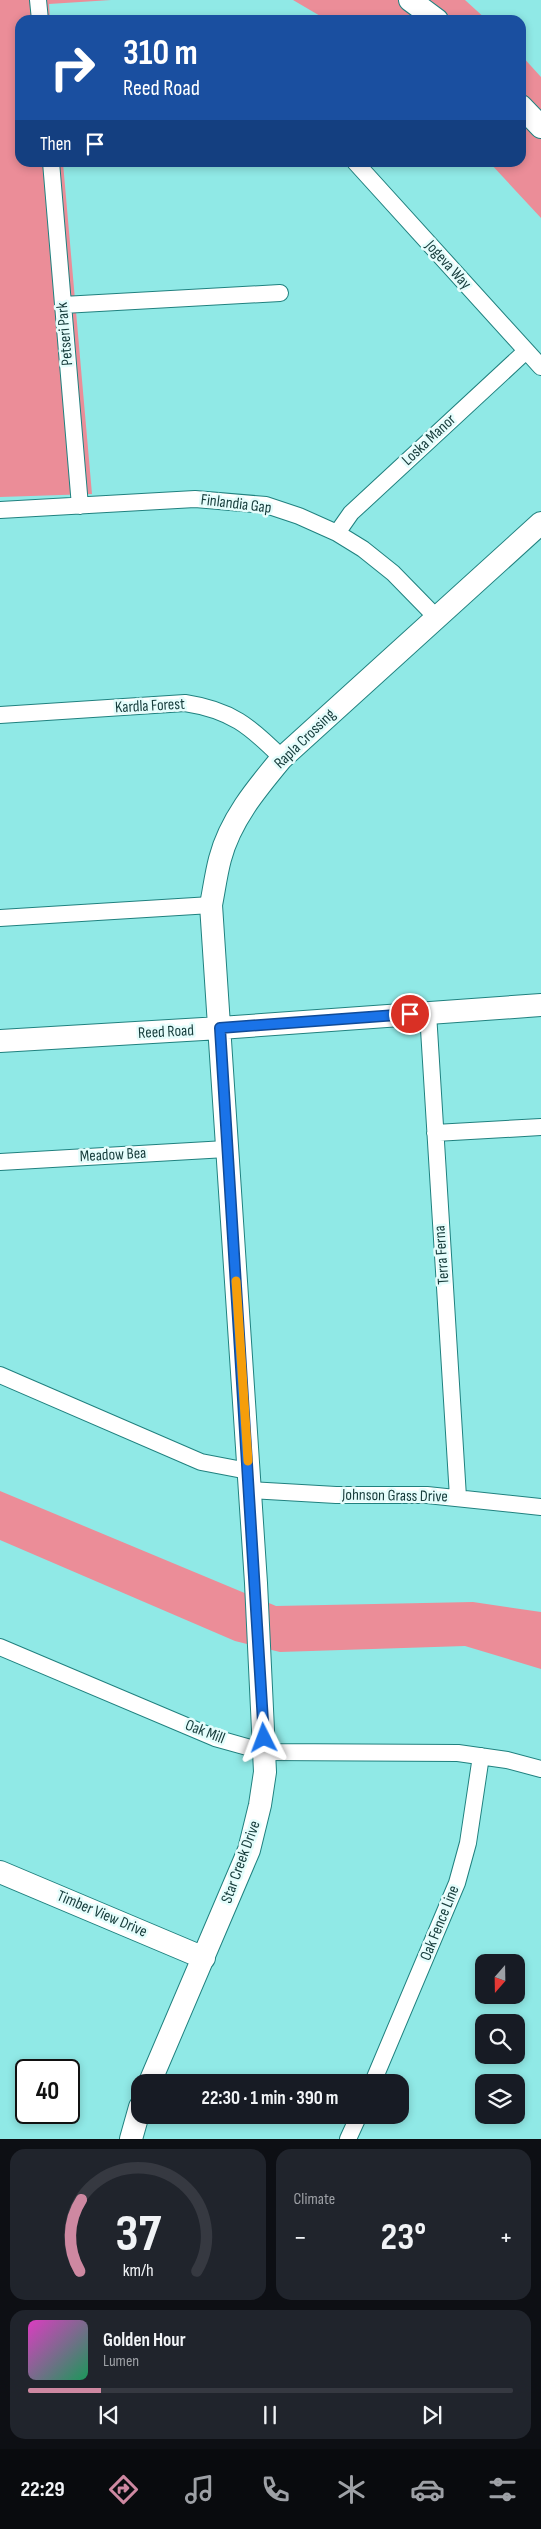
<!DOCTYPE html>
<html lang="en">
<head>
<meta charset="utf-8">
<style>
  body { margin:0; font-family:"Sofia Sans Condensed",sans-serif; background:#20242c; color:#f1f3f6; height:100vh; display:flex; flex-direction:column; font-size:19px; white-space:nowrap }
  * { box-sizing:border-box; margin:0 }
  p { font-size:16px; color:#9ea1a6 }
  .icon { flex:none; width:28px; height:28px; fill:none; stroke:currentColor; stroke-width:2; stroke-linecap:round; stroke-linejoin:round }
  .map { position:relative; height:2139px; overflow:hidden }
  .details { display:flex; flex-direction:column; gap:10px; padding:10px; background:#0d0f14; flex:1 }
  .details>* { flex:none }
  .top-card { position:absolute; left:15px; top:15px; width:511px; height:152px; border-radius:15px; box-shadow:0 2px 8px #0003; background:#1a4fa0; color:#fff; overflow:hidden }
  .needle { width:32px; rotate:200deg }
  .buttons { position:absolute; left:475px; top:1954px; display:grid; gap:10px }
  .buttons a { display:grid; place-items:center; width:50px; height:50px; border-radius:10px; background:#171b24; box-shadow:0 2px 8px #0003; font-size:25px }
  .speed { position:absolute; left:15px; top:2059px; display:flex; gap:10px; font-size:25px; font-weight:700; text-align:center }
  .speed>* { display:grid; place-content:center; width:65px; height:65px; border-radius:50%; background:#171b24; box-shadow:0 2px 8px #0003; line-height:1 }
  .speed .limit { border:2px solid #111; border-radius:8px; background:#fff; color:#111 }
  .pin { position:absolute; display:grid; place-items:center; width:42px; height:42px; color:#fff; margin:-21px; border:2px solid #fff; border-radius:50%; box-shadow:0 1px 5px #0007 }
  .me { position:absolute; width:55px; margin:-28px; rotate:357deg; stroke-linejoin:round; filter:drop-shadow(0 0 4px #0008) }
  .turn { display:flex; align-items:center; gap:18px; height:105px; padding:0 25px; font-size:22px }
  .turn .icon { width:65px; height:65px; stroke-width:2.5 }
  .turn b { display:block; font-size:35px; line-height:42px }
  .then { display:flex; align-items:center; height:48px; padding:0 25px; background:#0003; gap:10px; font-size:19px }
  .big { font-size:38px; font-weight:700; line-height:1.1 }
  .details .card { flex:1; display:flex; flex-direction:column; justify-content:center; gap:8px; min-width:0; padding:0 18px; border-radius:15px; background:#20242c }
  .details .dial { align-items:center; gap:0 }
  .dial svg { height:130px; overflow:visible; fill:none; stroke:#363941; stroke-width:7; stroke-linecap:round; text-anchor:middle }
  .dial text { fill:#f1f3f6; stroke:none }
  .song { display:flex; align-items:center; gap:15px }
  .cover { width:60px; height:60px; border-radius:8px; background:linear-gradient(135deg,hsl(310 70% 55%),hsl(150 70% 35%)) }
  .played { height:5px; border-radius:2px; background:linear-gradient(90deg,#ce88a1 15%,#363941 15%) }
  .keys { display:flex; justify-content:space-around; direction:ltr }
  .heat { display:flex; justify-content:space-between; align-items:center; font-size:28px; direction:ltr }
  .details .tiles { flex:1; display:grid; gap:10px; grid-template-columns:1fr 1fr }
  .card:last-child { grid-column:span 2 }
  .trip { position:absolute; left:131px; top:2074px; width:278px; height:50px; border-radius:15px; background:#171b24; box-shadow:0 2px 8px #0003; font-weight:700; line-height:50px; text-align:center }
  .tabs { display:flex; height:80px; justify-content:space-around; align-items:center; background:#090b0e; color:#9ea1a6 }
  .tabs .icon { width:35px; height:35px }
  .tabs .selected { color:#ce88a1 }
  .tabs b { font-size:22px; color:#f1f3f6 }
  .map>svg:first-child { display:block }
  .green { fill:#eb8d98 }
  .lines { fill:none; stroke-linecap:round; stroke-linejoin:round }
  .street-casing { stroke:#20817f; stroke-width:18 }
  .secondary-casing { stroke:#20817f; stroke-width:24 }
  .street { stroke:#fff; stroke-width:16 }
  .secondary { stroke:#fff; stroke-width:22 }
  .route-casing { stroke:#114b97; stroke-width:12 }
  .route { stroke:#1a73e8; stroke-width:9 }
  .slow { stroke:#f59e0b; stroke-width:9 }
  .labels { text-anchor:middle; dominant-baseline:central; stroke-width:5; stroke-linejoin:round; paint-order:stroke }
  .street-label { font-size:16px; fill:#153b3a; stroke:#e5fdfc }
</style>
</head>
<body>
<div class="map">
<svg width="541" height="2139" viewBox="0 0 541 2139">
  <rect width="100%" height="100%" fill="#90e9e6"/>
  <path class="green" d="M 0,0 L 111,0 L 49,4 L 50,20 L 20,20 L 20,162 L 63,163 L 92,494 L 0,497 Z
    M 293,0 L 465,0 L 487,20 L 327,20 Z
    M 521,55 L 541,77 L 541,218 L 490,163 L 521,162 Z
    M 0,1491 L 276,1606 L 473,1602 L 541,1612 L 541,1669 L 465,1646 L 280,1652 L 235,1641 L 0,1540 Z"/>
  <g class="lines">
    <g class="street-casing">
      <path id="street" d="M 38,0 L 40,20
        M 51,162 L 80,506
        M 355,162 L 541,367
        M 63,305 L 280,293
        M 0,510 L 195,499 L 266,505 L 299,516 L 337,533 L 363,549 L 393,573 L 436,617
        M 337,533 L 351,513 L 526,351
        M 0,715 L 185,703 C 231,710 250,726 282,758
        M 0,918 L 211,905
        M 428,1013 L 458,1497
        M 435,1133 L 541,1127
        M 0,1162 L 226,1149
        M 0,1375 L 201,1462 L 248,1471
        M 250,1490 L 336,1495 L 427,1495 L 541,1507
        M 0,1647 L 215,1738 L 265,1752 L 458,1753 L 507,1760 L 541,1769
        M 373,2082 L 457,1883 L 468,1843 L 481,1756
        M 348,2139 L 359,2115"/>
    </g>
    <g class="secondary-casing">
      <path id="secondary" d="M 410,0 L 437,20
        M 521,106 L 541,127
        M 0,1041 L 220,1028 L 541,1005
        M 0,1872 L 204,1958
        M 150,2082 L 249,1850 L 260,1805 L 265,1772 L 256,1583 L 211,905 C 214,890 216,874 220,859 C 230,820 257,788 282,758 L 541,523
        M 131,2139 L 140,2107"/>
    </g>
    <use href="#street" class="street"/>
    <use href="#secondary" class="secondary"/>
  </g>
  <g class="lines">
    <g class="route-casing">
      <path id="route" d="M 264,1738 L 220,1028 L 410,1014"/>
    </g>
    <use href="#route" class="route"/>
    <path class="slow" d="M 236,1281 L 248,1461"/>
  </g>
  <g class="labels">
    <g class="street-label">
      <text transform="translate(448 265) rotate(48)">Jogeva Way</text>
      <text transform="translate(65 334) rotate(-95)">Petseri Park</text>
      <text transform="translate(429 440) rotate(-43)">Loska Manor</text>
      <text transform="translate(236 504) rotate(7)">Finlandia Gap</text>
      <text transform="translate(150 706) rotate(-3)">Kardla Forest</text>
      <text transform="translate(305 739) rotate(-44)">Rapla Crossing</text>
      <text transform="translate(166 1032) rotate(-3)">Reed Road</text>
      <text transform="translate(113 1155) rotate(-3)">Meadow Bea</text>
      <text transform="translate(442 1255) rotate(-94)">Terra Ferna</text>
      <text transform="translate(395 1496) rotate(1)">Johnson Grass Drive</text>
      <text transform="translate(205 1732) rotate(21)">Oak Mill</text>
      <text transform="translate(241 1862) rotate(-70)">Star Creek Drive</text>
      <text transform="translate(102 1914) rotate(23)">Timber View Drive</text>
      <text transform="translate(440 1923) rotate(-68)">Oak Fence Line</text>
    </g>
  </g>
</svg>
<div class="buttons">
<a><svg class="needle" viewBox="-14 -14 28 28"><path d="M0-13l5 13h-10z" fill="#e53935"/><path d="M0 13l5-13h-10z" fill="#9ea1a6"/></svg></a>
<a><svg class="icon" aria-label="search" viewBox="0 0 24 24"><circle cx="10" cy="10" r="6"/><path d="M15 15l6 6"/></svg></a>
<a><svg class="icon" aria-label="layers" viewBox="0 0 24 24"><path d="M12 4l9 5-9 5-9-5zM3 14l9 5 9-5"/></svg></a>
</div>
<div class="speed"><div class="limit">40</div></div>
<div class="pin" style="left:410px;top:1014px;background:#d93025"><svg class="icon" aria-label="arrive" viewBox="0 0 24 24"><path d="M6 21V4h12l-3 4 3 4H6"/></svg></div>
<svg class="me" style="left:264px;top:1738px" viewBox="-20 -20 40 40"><path d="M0-17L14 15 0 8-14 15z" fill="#1a73e8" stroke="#fff" stroke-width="4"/></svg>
<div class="trip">22:30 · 1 min · 390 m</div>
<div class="top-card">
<div class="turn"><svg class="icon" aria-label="right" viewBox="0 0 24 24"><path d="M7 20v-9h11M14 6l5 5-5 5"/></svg><div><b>310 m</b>Reed Road</div></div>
<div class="then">Then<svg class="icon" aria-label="arrive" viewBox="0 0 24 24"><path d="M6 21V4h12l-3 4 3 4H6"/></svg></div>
</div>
</div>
<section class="details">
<div class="tiles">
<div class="card dial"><svg viewBox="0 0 100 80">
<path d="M14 69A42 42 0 1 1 86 69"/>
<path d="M14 69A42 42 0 0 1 15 25" stroke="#ce88a1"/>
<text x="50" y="56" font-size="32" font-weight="700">37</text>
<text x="50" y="72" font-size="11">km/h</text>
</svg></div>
<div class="card"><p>Climate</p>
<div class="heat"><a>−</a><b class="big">23°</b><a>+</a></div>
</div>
<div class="card">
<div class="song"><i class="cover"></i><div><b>Golden Hour</b><p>Lumen</p></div></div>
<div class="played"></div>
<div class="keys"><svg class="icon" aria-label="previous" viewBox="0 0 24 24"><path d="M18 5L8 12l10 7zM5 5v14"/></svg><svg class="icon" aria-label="pause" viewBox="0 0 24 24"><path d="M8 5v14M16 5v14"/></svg><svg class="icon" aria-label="next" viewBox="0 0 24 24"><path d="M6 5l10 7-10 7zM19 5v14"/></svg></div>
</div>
</div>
</section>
<nav class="tabs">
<b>22:29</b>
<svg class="icon selected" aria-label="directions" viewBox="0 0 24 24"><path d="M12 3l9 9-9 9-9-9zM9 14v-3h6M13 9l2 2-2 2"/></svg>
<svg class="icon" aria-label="music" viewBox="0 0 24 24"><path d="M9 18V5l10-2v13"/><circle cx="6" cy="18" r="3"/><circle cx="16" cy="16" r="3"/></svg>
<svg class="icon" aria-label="phone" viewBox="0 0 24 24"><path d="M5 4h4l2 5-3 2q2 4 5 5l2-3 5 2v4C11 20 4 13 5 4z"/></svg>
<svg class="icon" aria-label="climate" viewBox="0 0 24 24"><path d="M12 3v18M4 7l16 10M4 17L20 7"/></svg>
<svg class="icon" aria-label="car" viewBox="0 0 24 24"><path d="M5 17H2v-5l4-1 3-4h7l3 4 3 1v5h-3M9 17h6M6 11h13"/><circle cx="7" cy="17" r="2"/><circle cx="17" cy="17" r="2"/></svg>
<svg class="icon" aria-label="filters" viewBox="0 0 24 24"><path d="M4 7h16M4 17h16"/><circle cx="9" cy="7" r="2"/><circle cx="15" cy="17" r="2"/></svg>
</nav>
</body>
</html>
